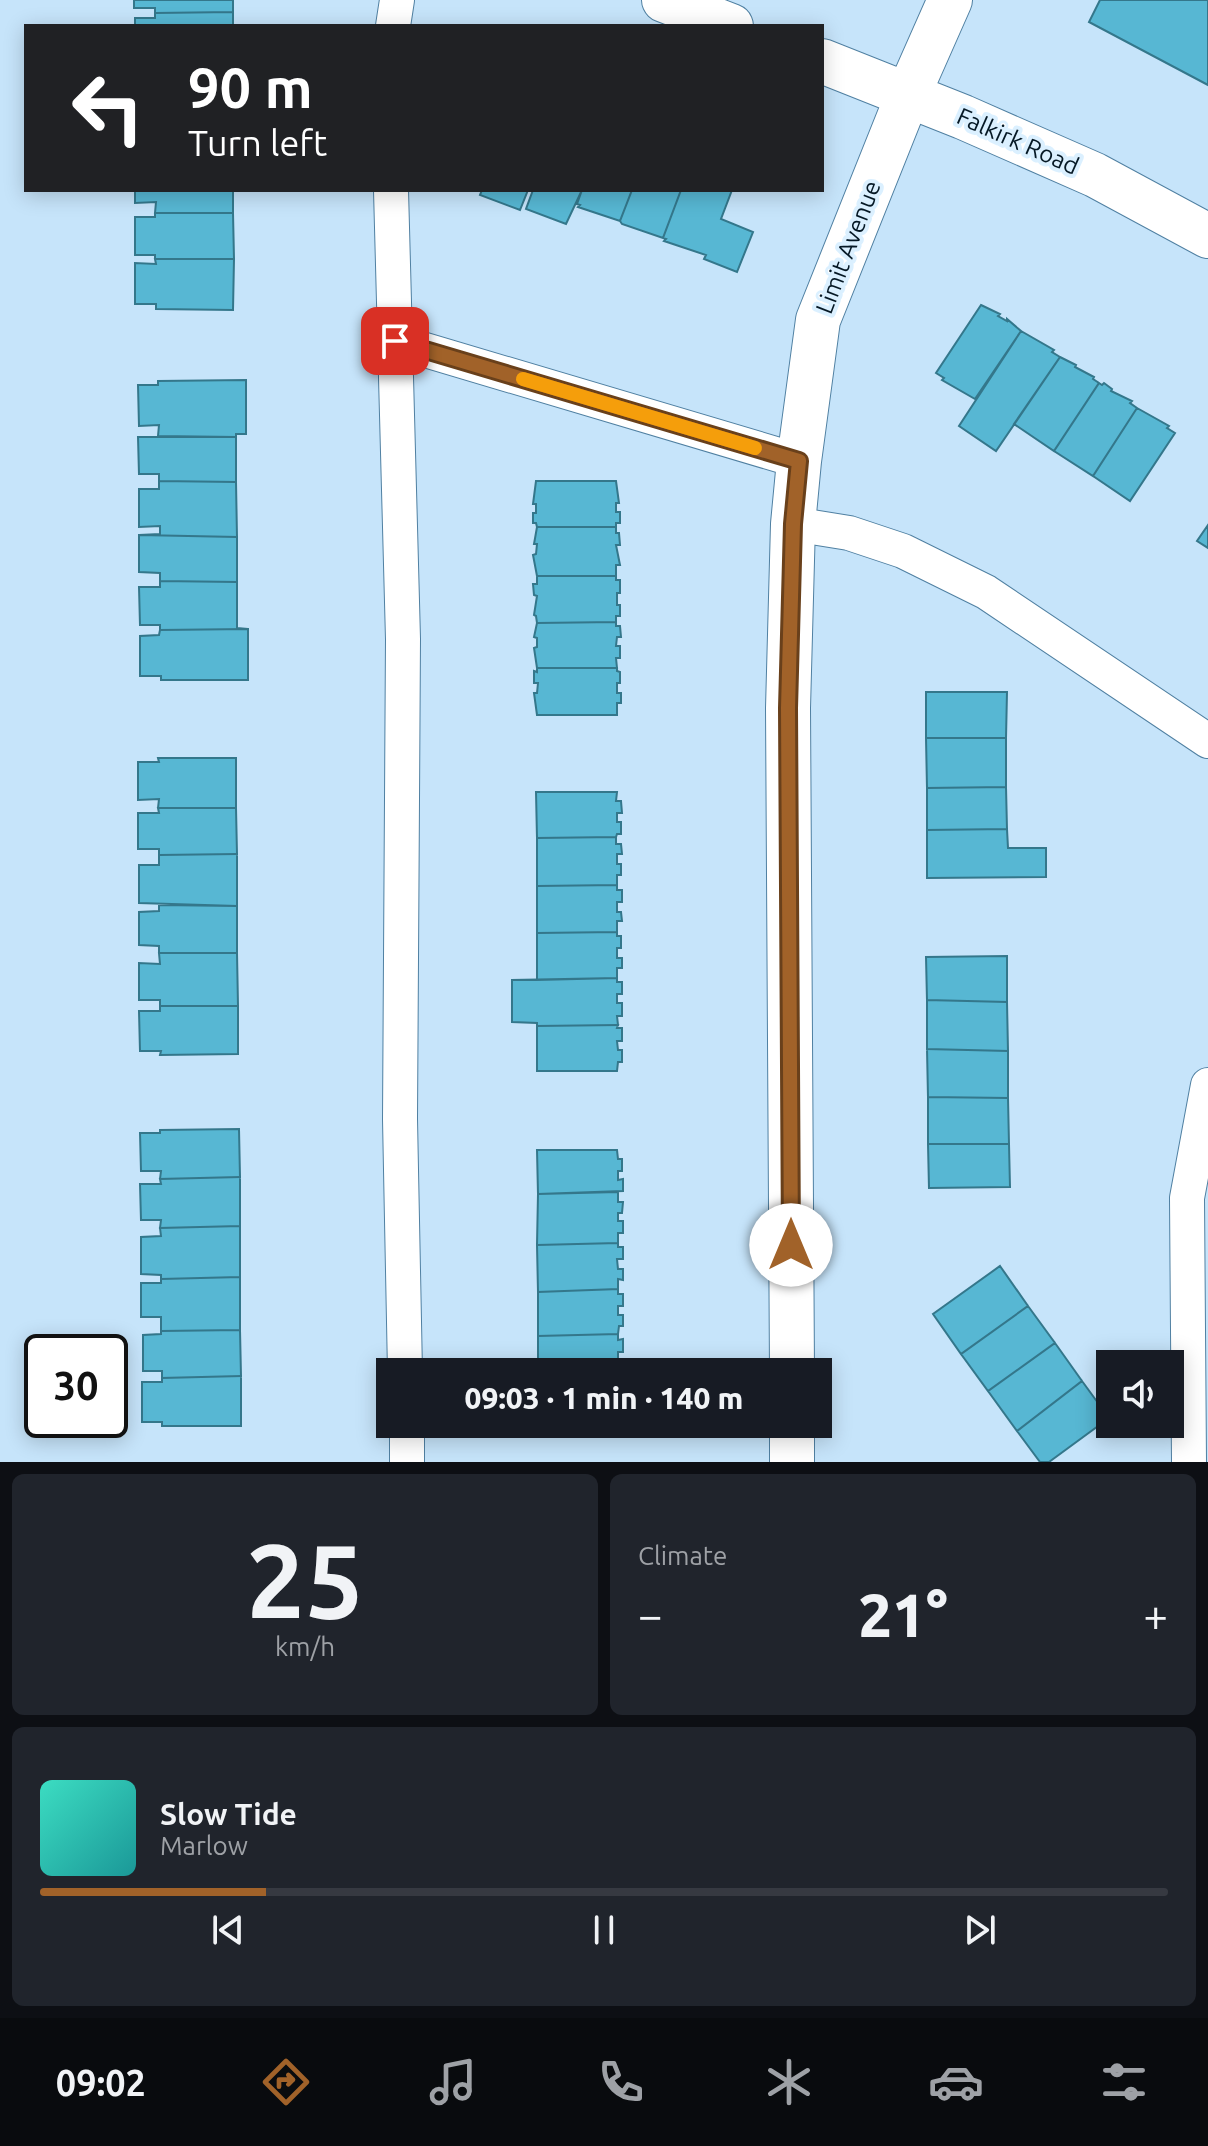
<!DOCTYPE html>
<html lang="en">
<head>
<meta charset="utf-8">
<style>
  body { margin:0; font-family:Ubuntu,sans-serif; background:#20242c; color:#f1f3f6; height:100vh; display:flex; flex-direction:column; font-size:30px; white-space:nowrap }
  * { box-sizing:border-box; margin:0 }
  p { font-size:26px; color:#9ea1a6 }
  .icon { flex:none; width:44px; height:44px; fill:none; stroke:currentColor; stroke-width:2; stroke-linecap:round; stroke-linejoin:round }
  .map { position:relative; height:1462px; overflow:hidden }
  .details { display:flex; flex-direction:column; gap:12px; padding:12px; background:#0d0f14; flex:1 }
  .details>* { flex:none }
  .banner { position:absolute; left:24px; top:24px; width:800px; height:168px; border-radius:0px; box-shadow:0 4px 20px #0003; background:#202124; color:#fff; overflow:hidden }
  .fabs { position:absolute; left:1096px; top:1350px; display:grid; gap:16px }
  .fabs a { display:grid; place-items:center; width:88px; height:88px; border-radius:0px; background:#171b24; box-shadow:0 4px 20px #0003; font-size:40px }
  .speed { position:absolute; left:24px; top:1334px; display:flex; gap:16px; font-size:40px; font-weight:700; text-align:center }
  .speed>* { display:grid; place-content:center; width:104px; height:104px; border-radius:50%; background:#171b24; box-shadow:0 4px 20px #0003; line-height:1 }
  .speed .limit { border:4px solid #111; border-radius:12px; background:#fff; color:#111 }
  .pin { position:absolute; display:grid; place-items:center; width:68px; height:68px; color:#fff; margin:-34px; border-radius:16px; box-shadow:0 4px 12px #0006 }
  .me { position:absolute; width:88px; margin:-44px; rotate:0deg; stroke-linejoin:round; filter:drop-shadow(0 0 6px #0008) }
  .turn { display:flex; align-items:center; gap:28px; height:168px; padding:0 32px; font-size:36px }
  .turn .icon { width:104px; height:104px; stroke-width:2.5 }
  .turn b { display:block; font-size:56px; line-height:68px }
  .big { font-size:60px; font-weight:800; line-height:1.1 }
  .details .widget { flex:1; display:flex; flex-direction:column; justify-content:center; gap:12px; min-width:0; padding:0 28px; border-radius:12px; background:#20242c }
  .details .dial { align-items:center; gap:0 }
  .dial b { font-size:104px; line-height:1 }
  .song { display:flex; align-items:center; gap:24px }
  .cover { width:96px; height:96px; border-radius:12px; background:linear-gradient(135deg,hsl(170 70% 55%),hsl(180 70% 35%)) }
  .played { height:8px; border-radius:4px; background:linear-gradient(90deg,#a16229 20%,#363941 20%) }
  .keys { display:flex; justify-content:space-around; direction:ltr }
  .heat { display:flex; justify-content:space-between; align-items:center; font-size:44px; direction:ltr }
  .details .tiles { flex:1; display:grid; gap:12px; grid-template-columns:1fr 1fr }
  .widget:last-child { grid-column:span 2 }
  .trip { position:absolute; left:376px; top:1358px; width:456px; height:80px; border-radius:0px; background:#171b24; box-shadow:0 4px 20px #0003; font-weight:800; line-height:80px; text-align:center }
  .dock { display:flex; height:128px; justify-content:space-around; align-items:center; background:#090b0e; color:#9ea1a6 }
  .dock .icon { width:56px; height:56px }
  .dock .selected { color:#a16229 }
  .dock b { font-size:36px; color:#f1f3f6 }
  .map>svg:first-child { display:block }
  .building { fill:#57b7d3; stroke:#34778b; stroke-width:2 }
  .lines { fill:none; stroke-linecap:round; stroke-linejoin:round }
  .lane-casing { stroke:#5080a2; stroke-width:36 }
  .street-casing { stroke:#5080a2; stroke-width:46 }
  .lane { stroke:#fff; stroke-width:34 }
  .street { stroke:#fff; stroke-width:44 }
  .route-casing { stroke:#69401b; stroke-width:20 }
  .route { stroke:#a16229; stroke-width:14 }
  .slow { stroke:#f59e0b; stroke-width:14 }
  .labels { text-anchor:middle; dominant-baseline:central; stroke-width:8; stroke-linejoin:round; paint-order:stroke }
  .street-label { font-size:24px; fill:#051825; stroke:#dbf0ff }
</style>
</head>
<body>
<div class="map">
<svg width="1208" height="1462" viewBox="0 0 1208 1462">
  <rect width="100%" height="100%" fill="#c6e4fa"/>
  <path class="building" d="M 134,0 L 233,0 L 233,12 L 155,13 L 155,8 L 134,8 Z
    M 1100,0 L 1208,0 L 1208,85 L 1089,22 Z
    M 233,12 L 233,26 L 135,26 L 135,18 L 155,18 L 155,13 Z
    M 135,190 L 233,190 L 233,213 L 155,213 L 156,202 L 135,203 Z
    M 482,190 L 528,190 L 520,210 L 480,195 Z
    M 533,190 L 582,190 L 566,224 L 526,209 Z
    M 582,190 L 632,190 L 620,221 L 578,207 L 580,205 L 577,204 Z
    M 632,190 L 681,190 L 663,238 L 622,224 L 620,221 Z
    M 681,190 L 732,190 L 721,219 L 753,232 L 737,272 L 704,259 L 706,255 L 664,241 L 666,239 L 663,238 Z
    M 155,213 L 233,213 L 234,259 L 155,259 L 155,255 L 135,255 L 135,217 L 155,217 Z
    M 155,259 L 234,259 L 233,310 L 156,309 L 156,304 L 135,304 L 135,263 L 156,264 Z
    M 981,305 L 1000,314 L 998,316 L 1007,321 L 1007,319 L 1021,331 L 975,399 L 942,380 L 944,378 L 936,373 Z
    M 1021,331 L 1054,350 L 1052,352 L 1060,357 L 996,451 L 959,426 Z
    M 1060,357 L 1076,365 L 1075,367 L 1094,377 L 1093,379 L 1099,383 L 1054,451 L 1014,424 Z
    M 246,380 L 246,434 L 236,434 L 236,437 L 158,436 L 159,425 L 139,426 L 138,385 L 158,385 L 158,381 Z
    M 1099,383 L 1102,385 L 1104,383 L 1112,389 L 1111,391 L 1132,401 L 1130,403 L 1137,408 L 1093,476 L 1054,451 Z
    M 1137,408 L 1169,426 L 1167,428 L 1175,433 L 1130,501 L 1093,476 Z
    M 138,437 L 236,437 L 236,482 L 159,481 L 159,474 L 139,474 Z
    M 159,481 L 236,482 L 237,537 L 139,535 L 160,534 L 160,526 L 139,527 L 139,489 L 159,489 Z
    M 536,481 L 616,481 L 619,503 L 616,503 L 616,512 L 620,512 L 620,523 L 616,523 L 616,527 L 537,527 L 536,523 L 533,523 L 533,513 L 536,513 L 536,504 L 533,504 Z
    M 1208,525 L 1208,548 L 1197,541 Z
    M 537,527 L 616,527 L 616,533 L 619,533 L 620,545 L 616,545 L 620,565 L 616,565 L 616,576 L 537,576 L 533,555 L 536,554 L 537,544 L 534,544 Z
    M 139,535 L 237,537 L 237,582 L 160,581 L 160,573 L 139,572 Z
    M 537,576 L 616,576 L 616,580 L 620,580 L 620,593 L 617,593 L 617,605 L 620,605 L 620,616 L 616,616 L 616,622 L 537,623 L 536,616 L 534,615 L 537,596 L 534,595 L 533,584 L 537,584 Z
    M 160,581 L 237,582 L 237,628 L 248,629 L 160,630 L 160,625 L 140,625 L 139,587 L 160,587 Z
    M 616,622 L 616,626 L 620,626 L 621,637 L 617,637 L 616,646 L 620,646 L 620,658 L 616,658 L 617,668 L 537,668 L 534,648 L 537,647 L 537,638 L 534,637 L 537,623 Z
    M 248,629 L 248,680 L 161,680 L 161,676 L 140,676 L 140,636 L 159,635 L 160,630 Z
    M 537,668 L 617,668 L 617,671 L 620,672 L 620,683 L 617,683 L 617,693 L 621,693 L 621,703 L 617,703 L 617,715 L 537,715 L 534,693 L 537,693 L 538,683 L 534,683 L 534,671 L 537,672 Z
    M 926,692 L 1007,692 L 1006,738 L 926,738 Z
    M 926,738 L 1006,738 L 1006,787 L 927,788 Z
    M 158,758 L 236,758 L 236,808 L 158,808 L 159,799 L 138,800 L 138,762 L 159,762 Z
    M 1006,787 L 1007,829 L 927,830 L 927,788 Z
    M 536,792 L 617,792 L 616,801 L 621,801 L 622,813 L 617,813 L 617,822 L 621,822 L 621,834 L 617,834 L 616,837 L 537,838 Z
    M 158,808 L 236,808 L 237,854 L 159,855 L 159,849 L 138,849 L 138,813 L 159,813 Z
    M 1007,829 L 1008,848 L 1046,848 L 1046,877 L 927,878 L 927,830 Z
    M 616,837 L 616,844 L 621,844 L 622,854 L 617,854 L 617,864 L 621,864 L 621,875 L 617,875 L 617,885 L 537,886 L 537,838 Z
    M 237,854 L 237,906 L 139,903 L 139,865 L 159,865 L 159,855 Z
    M 617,885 L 617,890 L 622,890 L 622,902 L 617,902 L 617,912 L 621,912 L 622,921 L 617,921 L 617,932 L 537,933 L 537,886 Z
    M 159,905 L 237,906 L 237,953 L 159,953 L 159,946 L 139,945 L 139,912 L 159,911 Z
    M 617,932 L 617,936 L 621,936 L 621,948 L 617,948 L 617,958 L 622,958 L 622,968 L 617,968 L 617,978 L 537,980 L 537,933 Z
    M 159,953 L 237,953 L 238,1006 L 160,1006 L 160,1000 L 139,1000 L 139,963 L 160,964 Z
    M 1007,956 L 1007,1002 L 927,1000 L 926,957 Z
    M 617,978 L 617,982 L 622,982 L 622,994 L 617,994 L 617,1003 L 622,1003 L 622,1016 L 617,1016 L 618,1025 L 537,1026 L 537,1023 L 512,1022 L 512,980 Z
    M 927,1000 L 1007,1002 L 1008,1051 L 927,1049 Z
    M 160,1006 L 238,1006 L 238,1054 L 160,1055 L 161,1051 L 140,1051 L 139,1011 L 160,1011 Z
    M 618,1025 L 617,1028 L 622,1028 L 622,1041 L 617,1041 L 618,1050 L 622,1050 L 622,1062 L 618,1062 L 617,1071 L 537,1071 L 537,1026 Z
    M 927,1049 L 1008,1051 L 1008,1098 L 928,1097 Z
    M 928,1097 L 1008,1098 L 1009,1144 L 928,1144 Z
    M 239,1129 L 240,1177 L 160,1179 L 161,1171 L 141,1171 L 140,1133 L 160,1133 L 160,1130 Z
    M 928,1144 L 1009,1144 L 1010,1187 L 929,1188 Z
    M 537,1150 L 617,1150 L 618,1159 L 622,1159 L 622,1171 L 618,1171 L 618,1180 L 623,1179 L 623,1191 L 538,1194 Z
    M 240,1177 L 240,1226 L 160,1228 L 161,1220 L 141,1220 L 140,1184 L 161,1184 L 160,1179 Z
    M 618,1192 L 618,1202 L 623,1202 L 622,1213 L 618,1213 L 618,1221 L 623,1221 L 623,1233 L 618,1233 L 618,1243 L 537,1245 L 538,1194 Z
    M 240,1226 L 240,1277 L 161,1279 L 161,1275 L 141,1274 L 141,1237 L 161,1236 L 160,1228 Z
    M 618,1243 L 618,1247 L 623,1247 L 623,1259 L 617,1259 L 618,1269 L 623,1269 L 623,1280 L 618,1279 L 618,1289 L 538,1292 L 537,1245 Z
    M 1000,1266 L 1028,1306 L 961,1354 L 933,1314 Z
    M 240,1277 L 240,1330 L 161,1331 L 161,1317 L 141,1317 L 141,1283 L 161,1283 L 161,1279 Z
    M 618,1289 L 618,1294 L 623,1294 L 623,1306 L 618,1306 L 618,1315 L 623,1315 L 623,1326 L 619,1326 L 618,1334 L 538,1336 L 538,1292 Z
    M 1028,1306 L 1055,1343 L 988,1391 L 961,1354 Z
    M 240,1330 L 241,1376 L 162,1378 L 162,1371 L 143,1371 L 143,1335 L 161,1334 L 161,1331 Z
    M 618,1334 L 618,1340 L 623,1339 L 623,1352 L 618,1352 L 618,1361 L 623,1361 L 623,1372 L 538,1372 L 538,1336 Z
    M 1055,1343 L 1082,1381 L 1017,1431 L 988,1391 Z
    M 241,1376 L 241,1426 L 162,1426 L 162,1422 L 142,1422 L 142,1382 L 162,1382 L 162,1378 Z
    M 1082,1381 L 1109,1418 L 1049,1462 L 1040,1462 L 1017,1431 Z
    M 514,1424 L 618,1424 L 619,1429 L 514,1428 Z"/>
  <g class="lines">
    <g class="lane-casing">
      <path id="lane" d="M 393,26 L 397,0
        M 391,190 L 403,639 L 400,1119 L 405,1372
        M 395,341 L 799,461
        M 793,524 L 849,533 L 903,551 L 986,592 L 1208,741
        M 407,1424 L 407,1462
        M 1189,1462 L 1187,1198 L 1208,1085"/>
    </g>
    <g class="street-casing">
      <path id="street" d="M 664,0 L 731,26
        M 822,61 L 963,117 L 1095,175 L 1208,236
        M 792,1372 L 788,708 L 793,524 L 799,461 L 818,320 L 908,95 L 950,0
        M 792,1424 L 792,1462"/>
    </g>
    <use href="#lane" class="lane"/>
    <use href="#street" class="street"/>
  </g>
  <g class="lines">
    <g class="route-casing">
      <path id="route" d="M 395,341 L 799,461 L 793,524 L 788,708 L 791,1245"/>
    </g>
    <use href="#route" class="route"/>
    <path class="slow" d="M 523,379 L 755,448"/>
  </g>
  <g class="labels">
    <g class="street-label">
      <text transform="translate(1018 141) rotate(24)">Falkirk Road</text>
      <text transform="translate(848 247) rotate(-69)">Limit Avenue</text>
    </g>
  </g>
</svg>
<div class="fabs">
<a><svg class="icon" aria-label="sound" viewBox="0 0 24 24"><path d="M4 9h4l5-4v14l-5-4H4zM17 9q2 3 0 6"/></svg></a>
</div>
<div class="speed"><div class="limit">30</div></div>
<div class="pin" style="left:395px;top:341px;background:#d93025"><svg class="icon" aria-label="arrive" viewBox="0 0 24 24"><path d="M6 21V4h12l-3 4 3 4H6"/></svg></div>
<svg class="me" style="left:791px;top:1245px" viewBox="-20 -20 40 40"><circle r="19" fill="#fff"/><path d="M0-13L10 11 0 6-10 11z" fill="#a16229"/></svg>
<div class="trip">09:03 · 1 min · 140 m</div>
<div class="banner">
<div class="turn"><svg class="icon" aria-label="left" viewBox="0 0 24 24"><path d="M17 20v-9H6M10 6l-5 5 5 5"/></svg><div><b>90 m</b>Turn left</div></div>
</div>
</div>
<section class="details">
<div class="tiles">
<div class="widget dial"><b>25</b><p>km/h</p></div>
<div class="widget"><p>Climate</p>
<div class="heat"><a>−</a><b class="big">21°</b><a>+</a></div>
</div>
<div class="widget">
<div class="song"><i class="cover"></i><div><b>Slow Tide</b><p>Marlow</p></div></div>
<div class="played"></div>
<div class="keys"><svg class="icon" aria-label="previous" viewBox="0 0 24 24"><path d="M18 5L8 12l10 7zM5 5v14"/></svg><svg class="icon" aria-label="pause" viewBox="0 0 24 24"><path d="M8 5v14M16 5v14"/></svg><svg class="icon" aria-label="next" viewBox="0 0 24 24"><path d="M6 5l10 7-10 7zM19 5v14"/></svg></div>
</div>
</div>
</section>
<nav class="dock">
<b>09:02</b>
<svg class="icon selected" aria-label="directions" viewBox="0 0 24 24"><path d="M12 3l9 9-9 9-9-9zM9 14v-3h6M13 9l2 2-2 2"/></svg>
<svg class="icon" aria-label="music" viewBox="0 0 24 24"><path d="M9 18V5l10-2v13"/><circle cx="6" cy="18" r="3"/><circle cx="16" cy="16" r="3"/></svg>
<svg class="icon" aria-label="phone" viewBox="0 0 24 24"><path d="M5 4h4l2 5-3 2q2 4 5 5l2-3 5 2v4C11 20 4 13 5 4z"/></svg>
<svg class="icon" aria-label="climate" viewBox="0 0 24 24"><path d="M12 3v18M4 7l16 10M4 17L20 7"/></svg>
<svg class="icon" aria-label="car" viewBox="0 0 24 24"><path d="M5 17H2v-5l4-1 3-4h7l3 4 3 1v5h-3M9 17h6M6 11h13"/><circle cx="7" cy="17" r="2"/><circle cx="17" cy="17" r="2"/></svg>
<svg class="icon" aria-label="filters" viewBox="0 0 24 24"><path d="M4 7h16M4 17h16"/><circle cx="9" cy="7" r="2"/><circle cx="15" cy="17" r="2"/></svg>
</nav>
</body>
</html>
